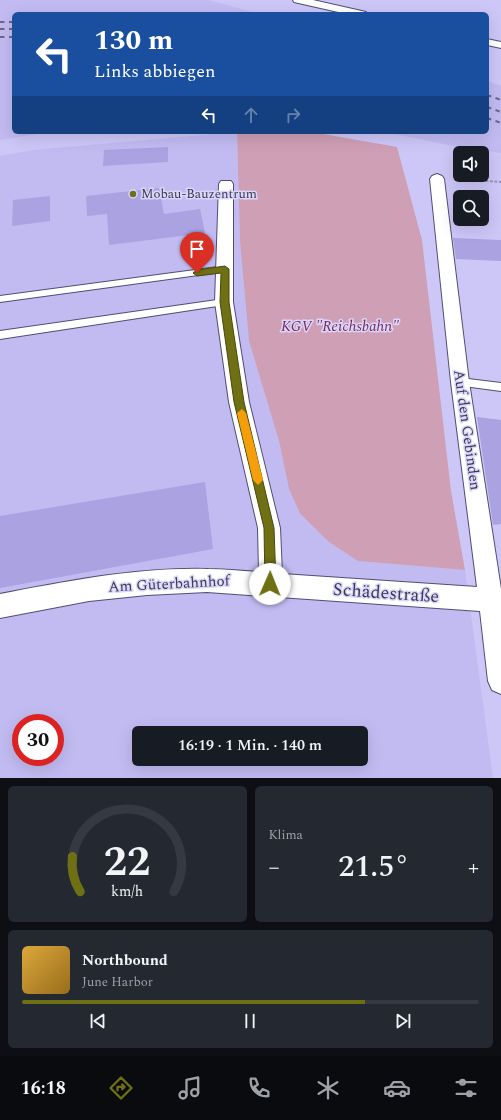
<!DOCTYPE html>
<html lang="de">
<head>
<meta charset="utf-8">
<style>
  body { margin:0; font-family:Spectral,serif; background:#242831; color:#f1f3f6; height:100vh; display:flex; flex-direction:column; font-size:15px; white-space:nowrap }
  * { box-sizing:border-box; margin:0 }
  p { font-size:13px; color:#9ea1a6 }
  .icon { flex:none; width:22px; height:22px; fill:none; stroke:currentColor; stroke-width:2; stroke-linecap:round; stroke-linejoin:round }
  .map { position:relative; height:778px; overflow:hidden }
  .panel { display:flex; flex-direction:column; gap:8px; padding:8px; background:#0d0f14; flex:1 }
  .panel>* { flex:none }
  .guide { position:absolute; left:12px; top:12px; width:477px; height:122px; border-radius:6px; box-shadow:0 4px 16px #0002; background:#1a4fa0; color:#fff; overflow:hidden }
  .buttons { position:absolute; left:453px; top:146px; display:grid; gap:8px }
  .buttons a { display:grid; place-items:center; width:36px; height:36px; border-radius:6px; background:#171b24; box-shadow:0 4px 16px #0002; font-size:20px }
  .speed { position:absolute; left:12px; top:714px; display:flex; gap:8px; font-size:20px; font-weight:700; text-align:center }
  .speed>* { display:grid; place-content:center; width:52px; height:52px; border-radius:50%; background:#171b24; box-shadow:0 4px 16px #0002; line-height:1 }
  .speed .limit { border:6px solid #d22; background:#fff; color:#111 }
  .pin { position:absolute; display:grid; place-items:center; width:34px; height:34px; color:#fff; margin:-41px -17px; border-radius:50% 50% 50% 0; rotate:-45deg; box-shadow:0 0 4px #0007 }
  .pin .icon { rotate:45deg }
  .me { position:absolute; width:44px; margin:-22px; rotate:1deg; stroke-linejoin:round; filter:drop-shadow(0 0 3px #0008) }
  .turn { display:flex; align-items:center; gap:14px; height:84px; padding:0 16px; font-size:18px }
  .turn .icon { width:52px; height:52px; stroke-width:2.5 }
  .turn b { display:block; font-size:28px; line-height:34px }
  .lanes { display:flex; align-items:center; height:38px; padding:0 16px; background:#0003; justify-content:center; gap:20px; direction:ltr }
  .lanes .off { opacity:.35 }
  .big { font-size:30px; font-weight:600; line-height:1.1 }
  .panel .widget { flex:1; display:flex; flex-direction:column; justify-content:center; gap:6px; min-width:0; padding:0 14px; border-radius:6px; background:#242831 }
  .panel .dial { align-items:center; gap:0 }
  .dial svg { height:104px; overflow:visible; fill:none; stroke:#363941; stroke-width:7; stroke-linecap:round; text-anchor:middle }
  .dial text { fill:#f1f3f6; stroke:none }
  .song { display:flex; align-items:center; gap:12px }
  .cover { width:48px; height:48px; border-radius:6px; background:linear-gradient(135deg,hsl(40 70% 55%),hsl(40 70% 35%)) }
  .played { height:4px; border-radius:2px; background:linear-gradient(90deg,#6f7013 75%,#363941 75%) }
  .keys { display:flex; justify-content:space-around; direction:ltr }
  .heat { display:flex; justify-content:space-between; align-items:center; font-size:22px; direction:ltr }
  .panel .tiles { flex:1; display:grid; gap:8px; grid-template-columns:1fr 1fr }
  .widget:last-child { grid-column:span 2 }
  .trip { position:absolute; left:132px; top:726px; width:236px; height:40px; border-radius:6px; background:#171b24; box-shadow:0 4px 16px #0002; font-weight:600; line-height:40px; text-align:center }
  .tabs { display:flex; height:64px; justify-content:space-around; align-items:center; background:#090b0e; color:#9ea1a6 }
  .tabs .icon { width:28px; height:28px }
  .tabs .selected { color:#6f7013 }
  .tabs b { font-size:18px; color:#f1f3f6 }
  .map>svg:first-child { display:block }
  .built { fill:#c1bbf2; fill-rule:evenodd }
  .green { fill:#cf9fb5 }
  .building { fill:#aaa2e1 }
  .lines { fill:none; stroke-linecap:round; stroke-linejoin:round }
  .lane-casing { stroke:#524c75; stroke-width:2 }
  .street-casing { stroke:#524c75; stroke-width:2 }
  .path { stroke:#9994bb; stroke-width:2; stroke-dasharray:3 1.5; stroke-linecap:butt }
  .lane { fill:#fff; fill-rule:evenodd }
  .street { fill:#fff; fill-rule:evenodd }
  .rail { stroke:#6c6885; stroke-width:2; stroke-dasharray:4.5 4.5; stroke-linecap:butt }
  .route { fill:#6f7013; stroke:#48490c }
  .slow { fill:#f59e0b }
  .poi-dot { fill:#6f7013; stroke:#dad6fd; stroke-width:1.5 }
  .labels { text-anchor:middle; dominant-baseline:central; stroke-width:3; stroke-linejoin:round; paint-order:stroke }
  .far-poi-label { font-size:13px; fill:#3c3a4d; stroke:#dad6fd; text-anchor:start }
  .park-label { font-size:15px; font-style:italic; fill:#792a55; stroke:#dad6fd }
  .street-label { font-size:15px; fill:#3c3a4d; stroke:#dad6fd }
  .near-street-label { font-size:18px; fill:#3c3a4d; stroke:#dad6fd }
</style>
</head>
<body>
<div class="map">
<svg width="501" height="778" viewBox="0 0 501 778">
  <rect width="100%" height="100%" fill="#cdc7f8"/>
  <path class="built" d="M 0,0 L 208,0 L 260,14 L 14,14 L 14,132 L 49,132 L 0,140 Z
    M 487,81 L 501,86 L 501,153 L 458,147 L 385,132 L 487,132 Z
    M 237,132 L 240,242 L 249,341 L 279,441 L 289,489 L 300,515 L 329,542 L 358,561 L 465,570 L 493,778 L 0,778 L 0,156 L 33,150 ZM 21,723 L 55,723 L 55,757 L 21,757 ZM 139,733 L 361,733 L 361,759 L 139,759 Z"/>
  <path class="green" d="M 237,132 L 312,132 L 397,147 L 422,240 L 451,491 L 465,570 L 358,561 L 329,542 L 300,514 L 289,489 L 279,441 L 249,341 L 240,242 Z"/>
  <path class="building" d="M 168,147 L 168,162 L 103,166 L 104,150 Z
    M 159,188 L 164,214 L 200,209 L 205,233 L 109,245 L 107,214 L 87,216 L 86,196 Z
    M 50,196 L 50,221 L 12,226 L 13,200 Z
    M 453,238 L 501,240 L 501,261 L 456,259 Z
    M 477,417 L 501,420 L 501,524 L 493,525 Z
    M 205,482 L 213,549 L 0,588 L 0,516 Z"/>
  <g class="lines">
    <g class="lane-casing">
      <path id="lane" d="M 225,266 L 228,267 L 229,269 L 228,271 L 0,302 L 0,296 Z
        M 224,299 L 229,302 L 224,305 L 0,339 L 0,331 Z
        M 460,378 L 501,383 L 501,391 L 456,385 L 455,382 L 456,379 Z"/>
    </g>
    <g class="street-casing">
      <path id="street" d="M 293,0 L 313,0 L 366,12 L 367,14 L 347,14 L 294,2 Z
        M 487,39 L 501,42 L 501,48 L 487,45 Z
        M 437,174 L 442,176 L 444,179 L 469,382 L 501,589 L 501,694 L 492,690 L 488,681 L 480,611 L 207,592 L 147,595 L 89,601 L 0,618 L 0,594 C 68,581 138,567 208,569 C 225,569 242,571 259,572 L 258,528 L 229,402 L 215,302 L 219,184 L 221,181 L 231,181 L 233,184 L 233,302 L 249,402 L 280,528 L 282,574 L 477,587 L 451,382 L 430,179 L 432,176 Z"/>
    </g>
    <path class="path" d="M 454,179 L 501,182"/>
    <use href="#lane" class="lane"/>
    <use href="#street" class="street"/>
    <path class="rail" d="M 0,22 L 14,22
      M 0,29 L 14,29
      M 0,37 L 14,37
      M 487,95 L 501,100
      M 487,107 L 501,112
      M 487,118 L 501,123"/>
  </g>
  <path class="route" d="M 225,266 L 229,269 L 229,302 L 244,402 L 274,528 L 276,584 L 274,587 L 270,589 L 267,587 L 265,584 L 264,528 L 234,402 L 220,302 L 221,273 L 197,276 L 193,273 L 197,270 Z"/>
  <path class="slow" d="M 242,409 L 246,413 L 263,480 L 258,485 L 253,480 L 237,413 Z"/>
  <circle class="poi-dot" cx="133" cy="194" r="4"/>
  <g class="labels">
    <g class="far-poi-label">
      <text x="141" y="194">Mobau-Bauzentrum</text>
    </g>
    <g class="park-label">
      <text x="340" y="326">KGV "Reichsbahn"</text>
    </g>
    <g class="street-label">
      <text transform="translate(467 430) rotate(82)">Auf den Gebinden</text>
      <text transform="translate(169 584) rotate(-3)">Am Güterbahnhof</text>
    </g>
    <g class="near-street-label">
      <text transform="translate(386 593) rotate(4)">Schädestraße</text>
    </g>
  </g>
</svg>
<div class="buttons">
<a><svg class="icon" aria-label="sound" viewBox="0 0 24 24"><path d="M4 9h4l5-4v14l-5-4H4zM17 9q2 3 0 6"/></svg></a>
<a><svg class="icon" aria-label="search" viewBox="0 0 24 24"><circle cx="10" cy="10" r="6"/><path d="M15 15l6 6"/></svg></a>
</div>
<div class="speed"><div class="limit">30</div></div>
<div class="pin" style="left:197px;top:273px;background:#d93025"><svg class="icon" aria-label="arrive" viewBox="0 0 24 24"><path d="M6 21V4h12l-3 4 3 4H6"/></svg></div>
<svg class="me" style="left:270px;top:584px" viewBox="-20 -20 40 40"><circle r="19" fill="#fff"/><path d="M0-13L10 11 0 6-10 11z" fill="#6f7013"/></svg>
<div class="trip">16:19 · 1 Min. · 140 m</div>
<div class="guide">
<div class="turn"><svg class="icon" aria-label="left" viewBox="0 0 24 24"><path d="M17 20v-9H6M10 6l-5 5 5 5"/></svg><div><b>130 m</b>Links abbiegen</div></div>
<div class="lanes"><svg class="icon" aria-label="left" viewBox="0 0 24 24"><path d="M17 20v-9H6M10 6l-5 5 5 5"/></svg><svg class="icon off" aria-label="ahead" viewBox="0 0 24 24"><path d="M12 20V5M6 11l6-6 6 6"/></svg><svg class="icon off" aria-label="right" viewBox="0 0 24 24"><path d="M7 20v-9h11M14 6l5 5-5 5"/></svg></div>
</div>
</div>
<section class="panel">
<div class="tiles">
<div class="widget dial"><svg viewBox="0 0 100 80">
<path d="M14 69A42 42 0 1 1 86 69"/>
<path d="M14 69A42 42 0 0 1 8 42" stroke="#6f7013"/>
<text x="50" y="56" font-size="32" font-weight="700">22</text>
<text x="50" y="72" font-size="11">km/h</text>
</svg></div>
<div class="widget"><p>Klima</p>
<div class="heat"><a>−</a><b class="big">21.5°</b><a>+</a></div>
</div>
<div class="widget">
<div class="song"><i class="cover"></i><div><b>Northbound</b><p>June Harbor</p></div></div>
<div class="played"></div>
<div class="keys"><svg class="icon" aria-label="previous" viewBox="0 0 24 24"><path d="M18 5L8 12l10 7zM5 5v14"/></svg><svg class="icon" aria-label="pause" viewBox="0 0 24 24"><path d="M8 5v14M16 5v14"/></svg><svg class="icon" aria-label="next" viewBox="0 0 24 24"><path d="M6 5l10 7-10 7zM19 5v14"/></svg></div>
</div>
</div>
</section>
<nav class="tabs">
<b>16:18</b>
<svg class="icon selected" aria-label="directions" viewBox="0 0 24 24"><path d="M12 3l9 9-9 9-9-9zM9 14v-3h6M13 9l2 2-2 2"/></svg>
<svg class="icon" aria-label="music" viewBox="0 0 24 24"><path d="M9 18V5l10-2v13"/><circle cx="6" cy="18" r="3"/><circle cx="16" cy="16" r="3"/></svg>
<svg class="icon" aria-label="phone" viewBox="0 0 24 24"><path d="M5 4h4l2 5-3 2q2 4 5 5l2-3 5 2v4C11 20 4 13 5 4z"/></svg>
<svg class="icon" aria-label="climate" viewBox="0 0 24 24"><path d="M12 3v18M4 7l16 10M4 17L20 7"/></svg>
<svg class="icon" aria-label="car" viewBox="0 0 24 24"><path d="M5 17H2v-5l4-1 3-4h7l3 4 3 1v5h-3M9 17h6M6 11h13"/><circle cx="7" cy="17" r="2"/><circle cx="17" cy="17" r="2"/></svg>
<svg class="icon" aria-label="filters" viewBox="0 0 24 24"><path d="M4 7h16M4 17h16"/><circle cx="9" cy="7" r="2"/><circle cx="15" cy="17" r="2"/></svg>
</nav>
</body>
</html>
